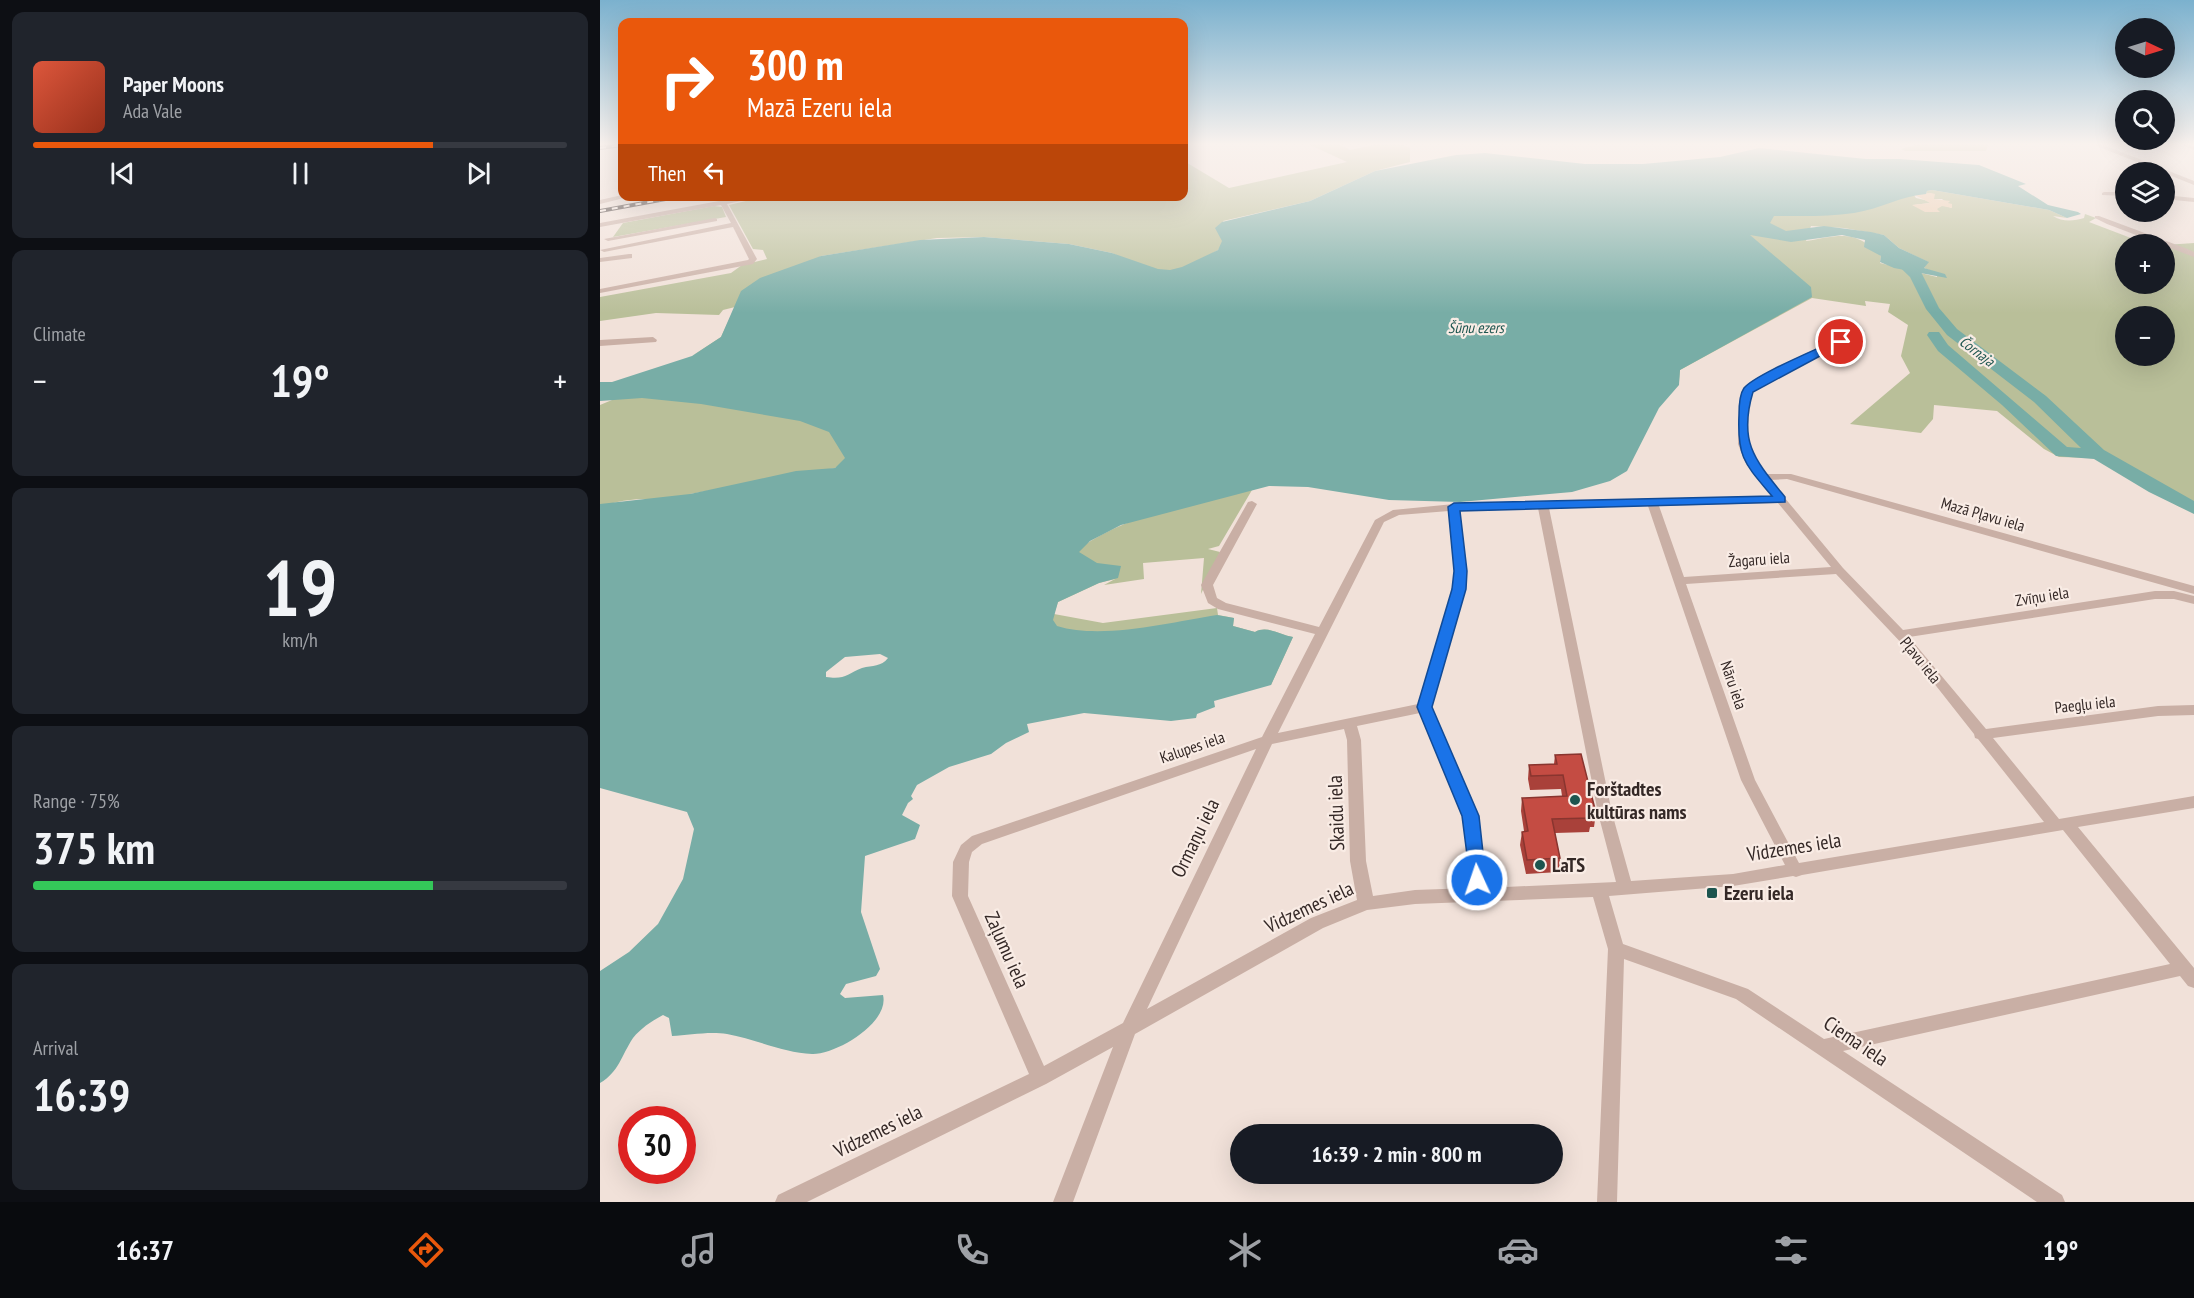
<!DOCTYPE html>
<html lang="en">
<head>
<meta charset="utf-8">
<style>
  body { margin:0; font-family:"PT Sans Narrow",sans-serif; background:#20242c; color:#f1f3f6; height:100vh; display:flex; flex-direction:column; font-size:22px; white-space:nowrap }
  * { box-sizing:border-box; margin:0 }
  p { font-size:20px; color:#9ea1a6 }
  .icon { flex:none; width:33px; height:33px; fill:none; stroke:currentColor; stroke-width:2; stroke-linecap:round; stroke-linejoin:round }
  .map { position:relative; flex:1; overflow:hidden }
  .details { display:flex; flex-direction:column; gap:12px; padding:12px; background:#0d0f14; width:600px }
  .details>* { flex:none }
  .top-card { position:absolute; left:18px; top:18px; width:570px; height:183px; border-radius:12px; box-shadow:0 6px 24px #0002; background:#ea580c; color:#fff; overflow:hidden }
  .needle { width:39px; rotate:94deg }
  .tools { position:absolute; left:1515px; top:18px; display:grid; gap:12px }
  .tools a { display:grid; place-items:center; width:60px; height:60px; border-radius:50%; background:#171b24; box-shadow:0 6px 24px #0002; font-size:30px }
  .speed { position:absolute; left:18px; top:1106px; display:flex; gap:12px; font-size:30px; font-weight:700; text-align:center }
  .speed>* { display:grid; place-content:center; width:78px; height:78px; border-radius:50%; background:#171b24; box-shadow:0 6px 24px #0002; line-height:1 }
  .speed .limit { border:9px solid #d22; background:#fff; color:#111 }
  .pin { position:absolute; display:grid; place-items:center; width:51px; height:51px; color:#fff; margin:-26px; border:3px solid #fff; border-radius:50%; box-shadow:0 2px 6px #0007 }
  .me { position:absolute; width:66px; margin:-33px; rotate:357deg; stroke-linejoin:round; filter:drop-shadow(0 0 4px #0008) }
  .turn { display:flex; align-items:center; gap:21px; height:126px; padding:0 30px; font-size:27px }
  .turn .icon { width:78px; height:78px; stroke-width:2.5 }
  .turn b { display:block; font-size:42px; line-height:51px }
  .then { display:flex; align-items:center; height:57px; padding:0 30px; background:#0003; gap:12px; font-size:22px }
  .big { font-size:45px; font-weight:600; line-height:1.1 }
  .details .card { flex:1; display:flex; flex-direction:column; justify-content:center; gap:9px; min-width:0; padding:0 21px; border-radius:12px; background:#20242c }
  .details .dial { align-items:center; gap:0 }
  .dial b { font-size:78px; line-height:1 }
  .song { display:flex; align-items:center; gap:18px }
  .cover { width:72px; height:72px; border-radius:9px; background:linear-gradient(135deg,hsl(10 70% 55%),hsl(10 70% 35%)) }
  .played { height:6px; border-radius:3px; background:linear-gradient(90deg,#ea580c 75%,#363941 75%) }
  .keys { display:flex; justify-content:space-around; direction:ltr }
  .heat { display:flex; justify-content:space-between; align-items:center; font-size:33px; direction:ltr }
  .charge { height:9px; border-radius:4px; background:linear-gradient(90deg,#34c759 75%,#363941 0) }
  .trip { position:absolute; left:630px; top:1124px; width:333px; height:60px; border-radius:30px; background:#171b24; box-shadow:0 6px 24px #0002; font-weight:600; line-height:60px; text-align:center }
  .dock { display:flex; height:96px; justify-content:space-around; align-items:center; background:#090b0e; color:#9ea1a6 }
  .dock .icon { width:42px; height:42px }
  .dock .selected { color:#ea580c }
  .dock b { font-size:27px; color:#f1f3f6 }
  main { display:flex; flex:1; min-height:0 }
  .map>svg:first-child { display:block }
  .green { fill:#b9bf99; fill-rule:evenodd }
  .sand { fill:#eccdaf }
  .water { fill:#78ada6; fill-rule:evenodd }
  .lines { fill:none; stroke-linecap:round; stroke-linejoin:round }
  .river { fill:#78ada6; fill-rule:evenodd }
  .minor { fill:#c9afa5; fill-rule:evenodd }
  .rail-casing { stroke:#342826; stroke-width:4 }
  .rail { stroke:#f9ece5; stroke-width:2; stroke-dasharray:6; stroke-linecap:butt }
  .wall { fill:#a9413a }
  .building { fill:#c44c43; stroke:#89352f; stroke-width:1.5 }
  .route { fill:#1a73e8; stroke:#114b97; stroke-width:1.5 }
  .poi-dot { fill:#1d554f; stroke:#f9ece5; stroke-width:2 }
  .labels { text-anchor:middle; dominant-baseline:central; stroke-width:4.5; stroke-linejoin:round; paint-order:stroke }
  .far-water-label { font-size:15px; font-style:italic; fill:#1d554f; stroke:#f9ece5 }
  .street-label { font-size:16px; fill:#342826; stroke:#f9ece5 }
  .near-poi-label { font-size:20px; font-weight:bold; fill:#342826; stroke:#f9ece5; text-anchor:start }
  .near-street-label { font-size:20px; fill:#342826; stroke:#f9ece5 }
</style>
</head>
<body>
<main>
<section class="details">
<div class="card">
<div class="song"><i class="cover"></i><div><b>Paper Moons</b><p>Ada Vale</p></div></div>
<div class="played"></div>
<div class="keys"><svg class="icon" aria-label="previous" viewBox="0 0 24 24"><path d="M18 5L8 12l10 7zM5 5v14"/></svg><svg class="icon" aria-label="pause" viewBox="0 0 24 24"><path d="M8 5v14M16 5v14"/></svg><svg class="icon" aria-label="next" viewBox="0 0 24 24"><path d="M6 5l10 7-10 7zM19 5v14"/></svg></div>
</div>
<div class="card"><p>Climate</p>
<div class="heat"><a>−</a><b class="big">19°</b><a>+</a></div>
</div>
<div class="card dial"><b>19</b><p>km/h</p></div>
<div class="card"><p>Range · 75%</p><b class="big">375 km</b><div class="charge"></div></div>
<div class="card"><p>Arrival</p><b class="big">16:39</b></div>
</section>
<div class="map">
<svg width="1594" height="1202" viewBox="0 0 1594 1202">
  <rect width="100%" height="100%" fill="#f1e1d9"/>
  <path class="green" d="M 708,144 L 739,144 L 750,150 C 769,146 792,138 810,148 L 810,162 L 775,171 L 710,201 L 623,221 L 629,233 L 618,250 L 584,270 L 547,270 L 512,253 L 469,244 L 384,237 L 337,238 L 221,256 L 136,331 L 92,356 L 121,337 L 135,307 L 123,310 L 119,315 L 56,313 L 0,321 L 0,297 L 131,273 L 142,265 L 167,259 L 163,250 L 153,249 L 129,205 L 167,196 L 584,196 L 584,161 L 629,188 L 747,162 Z
    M 1319,144 L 1388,144 L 1386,151 L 1305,151 L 1301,149 Z
    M 1332,190 L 1449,210 L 1467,218 L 1453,216 C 1462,222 1474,221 1484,218 L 1485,214 L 1496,218 L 1489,222 L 1544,243 L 1557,244 L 1526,244 L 1526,284 L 1564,284 L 1565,245 L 1594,243 L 1594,512 L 1578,506 L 1497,458 L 1459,457 L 1444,449 L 1397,411 L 1334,405 L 1333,419 L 1321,433 L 1250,424 L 1310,373 L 1301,356 L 1308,325 L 1288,312 L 1290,304 L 1265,301 L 1266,306 L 1212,298 L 1080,370 L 1079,381 L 1052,363 L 1132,241 L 1166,213 L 1313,194 L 1316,198 L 1329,201 L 1330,203 L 1313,205 C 1326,211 1329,214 1342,205 L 1352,208 L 1342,199 L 1333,199 L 1331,193 L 1326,194 L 1327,191 ZM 1211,226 L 1244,228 L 1284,235 L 1299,248 L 1328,262 L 1324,268 L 1337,273 L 1337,277 L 1280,263 L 1281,256 C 1255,229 1241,235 1206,241 ZM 1526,316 L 1564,316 L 1564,356 L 1526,356 Z
    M 114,206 L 122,207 L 126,217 L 13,237 L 23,223 Z
    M 31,392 L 216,417 L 270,447 L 235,468 L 90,494 L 89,500 C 62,500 25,495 0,508 L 0,405 Z
    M 652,490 L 619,546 L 608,549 L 620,552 L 601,594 L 604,558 L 543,563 L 544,579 L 504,585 L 515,579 L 499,583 L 458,602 L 454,614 L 503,623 L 617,608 L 618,615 L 634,618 L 633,626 L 655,632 C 667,625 680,635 693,637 L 671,685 L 547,643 L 415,624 L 480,548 C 529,513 595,504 652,490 Z"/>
  <path class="sand" d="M 1331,193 L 1335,194 L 1334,199 L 1350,201 L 1348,203 L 1352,204 L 1352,208 L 1342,206 L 1337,209 L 1340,212 L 1325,212 L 1312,205 L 1330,203 L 1313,194 Z"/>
  <path class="water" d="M 1159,148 L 1266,159 L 1299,159 L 1379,165 L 1426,184 L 1418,186 L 1448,205 L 1478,212 L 1481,214 L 1467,218 L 1449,210 L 1332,190 L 1327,191 L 1326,194 C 1301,196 1280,209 1254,213 C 1228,217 1201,216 1174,216 L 1170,223 L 1186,231 L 1224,226 L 1271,232 L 1284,235 L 1299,248 L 1329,262 L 1324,268 L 1345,274 L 1347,278 L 1294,268 L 1280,262 L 1281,256 L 1264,247 L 1265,240 L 1242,235 L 1191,242 L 1150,235 L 1211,287 L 1212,297 L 1080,370 L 1079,385 L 1059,408 L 1027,471 L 1010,481 L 972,492 L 860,502 L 789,500 L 708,487 L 669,486 L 521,525 L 490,541 L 479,552 L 497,563 L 521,566 L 518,578 L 499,583 L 458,602 L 453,620 L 457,626 C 502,640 571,622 617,615 L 634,618 L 633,626 L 655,632 C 667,625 680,635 693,637 L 671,685 L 614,701 L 615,707 L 597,714 L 596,718 L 571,721 L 484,713 L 427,724 L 429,732 L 406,743 L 391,754 L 349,767 L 317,785 L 311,796 L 313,799 L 308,803 L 302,815 L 320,825 L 315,839 L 265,856 L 261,912 L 280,969 L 276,976 L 246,984 L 240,994 L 245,998 L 283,995 C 290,1023 235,1055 212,1054 C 184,1053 155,1039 127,1034 C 110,1031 89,1035 72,1036 L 69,1018 L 63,1015 C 52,1021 41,1028 33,1038 C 21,1056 19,1072 0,1083 L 0,971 L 29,952 L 58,924 L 83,879 L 94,829 L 87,812 L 0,788 L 0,504 L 90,494 L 196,471 L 235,468 L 245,458 L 229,432 L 200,421 L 101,404 L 42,398 L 0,401 L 0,382 L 12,382 L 92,356 L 121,337 L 141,291 L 160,278 L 221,256 L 320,240 L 384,237 L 469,244 L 512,253 L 558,269 L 570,270 L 582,267 L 618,250 L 622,241 L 615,228 L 622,222 L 710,201 L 775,171 L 856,155 L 885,153 L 985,164 L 1043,164 L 1120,157 ZM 280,654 L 288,658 C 281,667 273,665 262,668 C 247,674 245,680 226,677 L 226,672 L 245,657 Z"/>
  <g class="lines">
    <path class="river" d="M 1289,247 L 1321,272 L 1339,308 L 1357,329 L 1446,396 L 1504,450 L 1594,501 L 1594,514 L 1549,492 L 1494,459 L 1456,456 L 1402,405 L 1338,351 L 1327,335 L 1329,332 L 1339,332 L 1348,345 L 1467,447 L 1481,448 L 1434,402 L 1347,335 L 1326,309 L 1310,277 L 1283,251 Z"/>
    <path class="minor" d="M 1492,144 L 1501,144 L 1594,181 L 1594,185 Z
      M 1581,144 L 1594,146 L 1594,150 L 1582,145 Z
      M 1504,192 L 1526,192 L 1526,196 L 1502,195 L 1502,193 Z
      M 22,195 L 32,196 L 0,204 L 0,200 Z
      M 1564,195 L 1594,198 L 1594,202 L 1564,199 Z
      M 117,196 L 124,196 L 126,200 L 146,196 L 163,196 L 127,204 L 157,259 L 153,264 L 0,293 L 0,289 L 148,260 L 149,259 L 133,227 L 4,252 L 0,250 L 131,223 L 121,205 L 0,227 L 0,223 L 119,201 Z
      M 1495,216 L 1499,216 L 1585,248 L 1594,252 L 1594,257 L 1507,224 L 1495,218 Z
      M 115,218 L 117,219 L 117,221 L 8,241 L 4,239 Z
      M 29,254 L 32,254 L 32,258 L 0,262 L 0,258 Z
      M 1258,329 L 1265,331 L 1162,384 L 1152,391 L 1149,403 L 1148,444 L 1155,461 L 1165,474 L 1191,474 L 1594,586 L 1594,594 L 1187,479 L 1170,480 L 1243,568 L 1303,630 L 1555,591 L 1574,591 L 1594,596 L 1594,604 L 1574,599 L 1555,599 L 1309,637 L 1386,729 L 1558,706 L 1594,705 L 1594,715 L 1558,716 L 1393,738 L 1459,819 L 1594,796 L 1594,808 L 1478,827 L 1594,968 L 1594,988 L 1588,986 L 1580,976 L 1243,1051 L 1462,1195 L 1465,1202 L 1437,1202 L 1136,999 L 1024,959 L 1017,1202 L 997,1202 L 1008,949 L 993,897 L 815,904 L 767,910 L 723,928 L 535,1034 L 473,1202 L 453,1202 L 513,1047 L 446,1084 L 207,1202 L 175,1202 L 178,1195 L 429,1074 L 352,896 L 353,862 L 361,845 L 372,836 L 662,737 L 715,634 L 618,609 L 608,603 L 601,585 L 648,502 L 652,501 L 657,504 L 613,585 L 617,598 L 626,603 L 719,627 L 775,520 L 793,510 L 854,504 L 1173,497 L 1145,462 L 1138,444 L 1139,403 L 1145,388 L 1156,380 ZM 1178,503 L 1231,567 L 1084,577 L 1059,506 ZM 1048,506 L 1141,780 L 1185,865 L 1133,874 L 1031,881 L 1012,813 L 949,508 ZM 938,508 L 998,813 L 1016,882 L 885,888 L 878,816 L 831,707 L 865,589 L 866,571 L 860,510 ZM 849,511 L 854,571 L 853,589 L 818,704 L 678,733 L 784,522 L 799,515 ZM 1236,574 L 1307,649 L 1374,734 L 1375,738 L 1378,739 L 1444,822 L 1199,863 L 1155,780 L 1086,584 ZM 820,713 L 864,816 L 870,888 L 815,890 L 773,896 L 766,861 L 761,740 L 757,726 ZM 744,729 L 747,740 L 750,861 L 757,900 L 711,918 L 547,1009 L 672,744 ZM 656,749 L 523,1023 L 444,1066 L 368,896 L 369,862 L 372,852 L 382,844 ZM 1463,830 L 1570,964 L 1224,1039 L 1148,989 L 1023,944 L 1009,896 L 1133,886 L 1193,876 L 1196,877 L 1202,875 Z
      M 53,337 L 57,340 L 56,342 L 0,346 L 0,340 Z"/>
    <g class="rail-casing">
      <path id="rail" d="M 0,148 L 22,145
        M 0,211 L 82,196"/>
    </g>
    <use href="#rail" class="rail"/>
  </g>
  <path class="wall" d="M 955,755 L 996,813 L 994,827 L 990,827 L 989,832 L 955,833 L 960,858 L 959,872 L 926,874 L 920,845 L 922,832 L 924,831 L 921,811 L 922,798 L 962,796 L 961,789 L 930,790 L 928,779 L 929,765 L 954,764 Z"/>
  <path class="building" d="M 981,754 L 996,813 L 990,814 L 991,818 L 952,819 L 960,858 L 927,860 L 922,832 L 928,831 L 922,798 L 967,796 L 963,775 L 931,776 L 929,765 L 957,764 L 955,755 Z"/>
  <linearGradient id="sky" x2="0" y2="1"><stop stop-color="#7bb1ce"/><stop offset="0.46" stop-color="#f9f2ee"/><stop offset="1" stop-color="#f9f2ee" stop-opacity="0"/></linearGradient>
  <rect width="1594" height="313" fill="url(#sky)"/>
  <path class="route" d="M 1238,339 L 1246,342 L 1153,392 C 1138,442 1155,460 1185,497 L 1185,502 L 860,511 L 867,571 L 866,589 L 832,707 L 879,816 L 886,880 L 883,886 L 877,888 L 871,886 L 862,816 L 817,707 L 852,589 L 854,571 L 848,507 L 854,503 L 1172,496 C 1145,464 1137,458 1139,415 C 1139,407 1139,395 1144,388 C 1156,374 1218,349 1238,339 Z"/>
  <g class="poi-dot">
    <circle cx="975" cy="800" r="6"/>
    <circle cx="940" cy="865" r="6"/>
    <rect x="1106" y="887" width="12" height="12" rx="3"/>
  </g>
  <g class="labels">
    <g class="far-water-label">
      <text x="876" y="327">Šūņu ezers</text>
      <text transform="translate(1377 351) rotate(37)">Čornaja</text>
    </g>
    <g class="street-label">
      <text transform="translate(1383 514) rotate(16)">Mazā Pļavu iela</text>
      <text transform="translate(1159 559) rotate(-4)">Žagaru iela</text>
      <text transform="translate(1442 596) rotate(-9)">Zvīņu iela</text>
      <text transform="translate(1321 660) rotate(51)">Pļavu iela</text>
      <text transform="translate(1134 685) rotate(71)">Nāru iela</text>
      <text transform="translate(1485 704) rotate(-6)">Paegļu iela</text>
      <text transform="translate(592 747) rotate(-19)">Kalupes iela</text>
    </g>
    <g class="near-poi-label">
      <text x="987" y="789">Forštadtes<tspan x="987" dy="23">kultūras nams</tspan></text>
      <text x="952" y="865">LaTS</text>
      <text x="1124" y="893">Ezeru iela</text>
    </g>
    <g class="near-street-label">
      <text transform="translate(736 813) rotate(-92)">Skaidu iela</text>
      <text transform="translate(595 838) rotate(-64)">Ormaņu iela</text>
      <text transform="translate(1194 847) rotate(-9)">Vidzemes iela</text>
      <text transform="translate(709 907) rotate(-25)">Vidzemes iela</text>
      <text transform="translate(407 950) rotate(66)">Zaļumu iela</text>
      <text transform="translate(1256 1041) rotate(34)">Ciema iela</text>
      <text transform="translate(278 1131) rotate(-26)">Vidzemes iela</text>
    </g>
  </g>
</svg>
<div class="tools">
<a><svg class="needle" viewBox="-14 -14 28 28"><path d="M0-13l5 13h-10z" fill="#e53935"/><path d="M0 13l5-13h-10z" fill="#9ea1a6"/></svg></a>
<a><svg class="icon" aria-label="search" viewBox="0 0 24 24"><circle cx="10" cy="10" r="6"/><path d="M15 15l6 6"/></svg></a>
<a><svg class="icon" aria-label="layers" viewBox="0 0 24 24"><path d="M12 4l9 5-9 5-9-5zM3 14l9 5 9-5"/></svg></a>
<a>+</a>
<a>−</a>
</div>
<div class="speed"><div class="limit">30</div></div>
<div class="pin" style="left:1241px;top:342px;background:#d93025"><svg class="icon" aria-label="arrive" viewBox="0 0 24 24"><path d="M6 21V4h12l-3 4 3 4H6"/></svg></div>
<svg class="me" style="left:877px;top:880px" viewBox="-20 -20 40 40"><circle r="17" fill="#1a73e8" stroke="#fff" stroke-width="3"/><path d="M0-11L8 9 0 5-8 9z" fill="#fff"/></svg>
<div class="trip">16:39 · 2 min · 800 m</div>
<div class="top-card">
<div class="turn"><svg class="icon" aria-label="right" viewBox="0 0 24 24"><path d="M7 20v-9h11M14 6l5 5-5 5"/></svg><div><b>300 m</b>Mazā Ezeru iela</div></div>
<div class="then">Then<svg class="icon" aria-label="left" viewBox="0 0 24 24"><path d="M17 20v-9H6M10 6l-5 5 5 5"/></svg></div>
</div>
</div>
</main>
<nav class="dock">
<b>16:37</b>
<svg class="icon selected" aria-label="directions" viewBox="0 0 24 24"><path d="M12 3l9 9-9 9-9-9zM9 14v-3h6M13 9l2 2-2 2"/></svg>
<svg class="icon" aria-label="music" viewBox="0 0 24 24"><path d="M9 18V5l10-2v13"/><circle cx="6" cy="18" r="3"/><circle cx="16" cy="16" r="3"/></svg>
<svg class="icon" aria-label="phone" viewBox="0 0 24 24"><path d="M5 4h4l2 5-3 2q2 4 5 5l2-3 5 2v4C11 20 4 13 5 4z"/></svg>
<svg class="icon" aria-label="climate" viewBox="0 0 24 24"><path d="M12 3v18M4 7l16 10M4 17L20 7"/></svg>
<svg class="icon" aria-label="car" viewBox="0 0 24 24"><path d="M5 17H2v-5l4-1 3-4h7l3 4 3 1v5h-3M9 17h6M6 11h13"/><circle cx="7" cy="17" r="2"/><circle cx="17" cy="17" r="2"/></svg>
<svg class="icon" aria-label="filters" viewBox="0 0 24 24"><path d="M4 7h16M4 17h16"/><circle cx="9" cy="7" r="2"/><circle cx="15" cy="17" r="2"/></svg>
<b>19°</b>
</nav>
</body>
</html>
